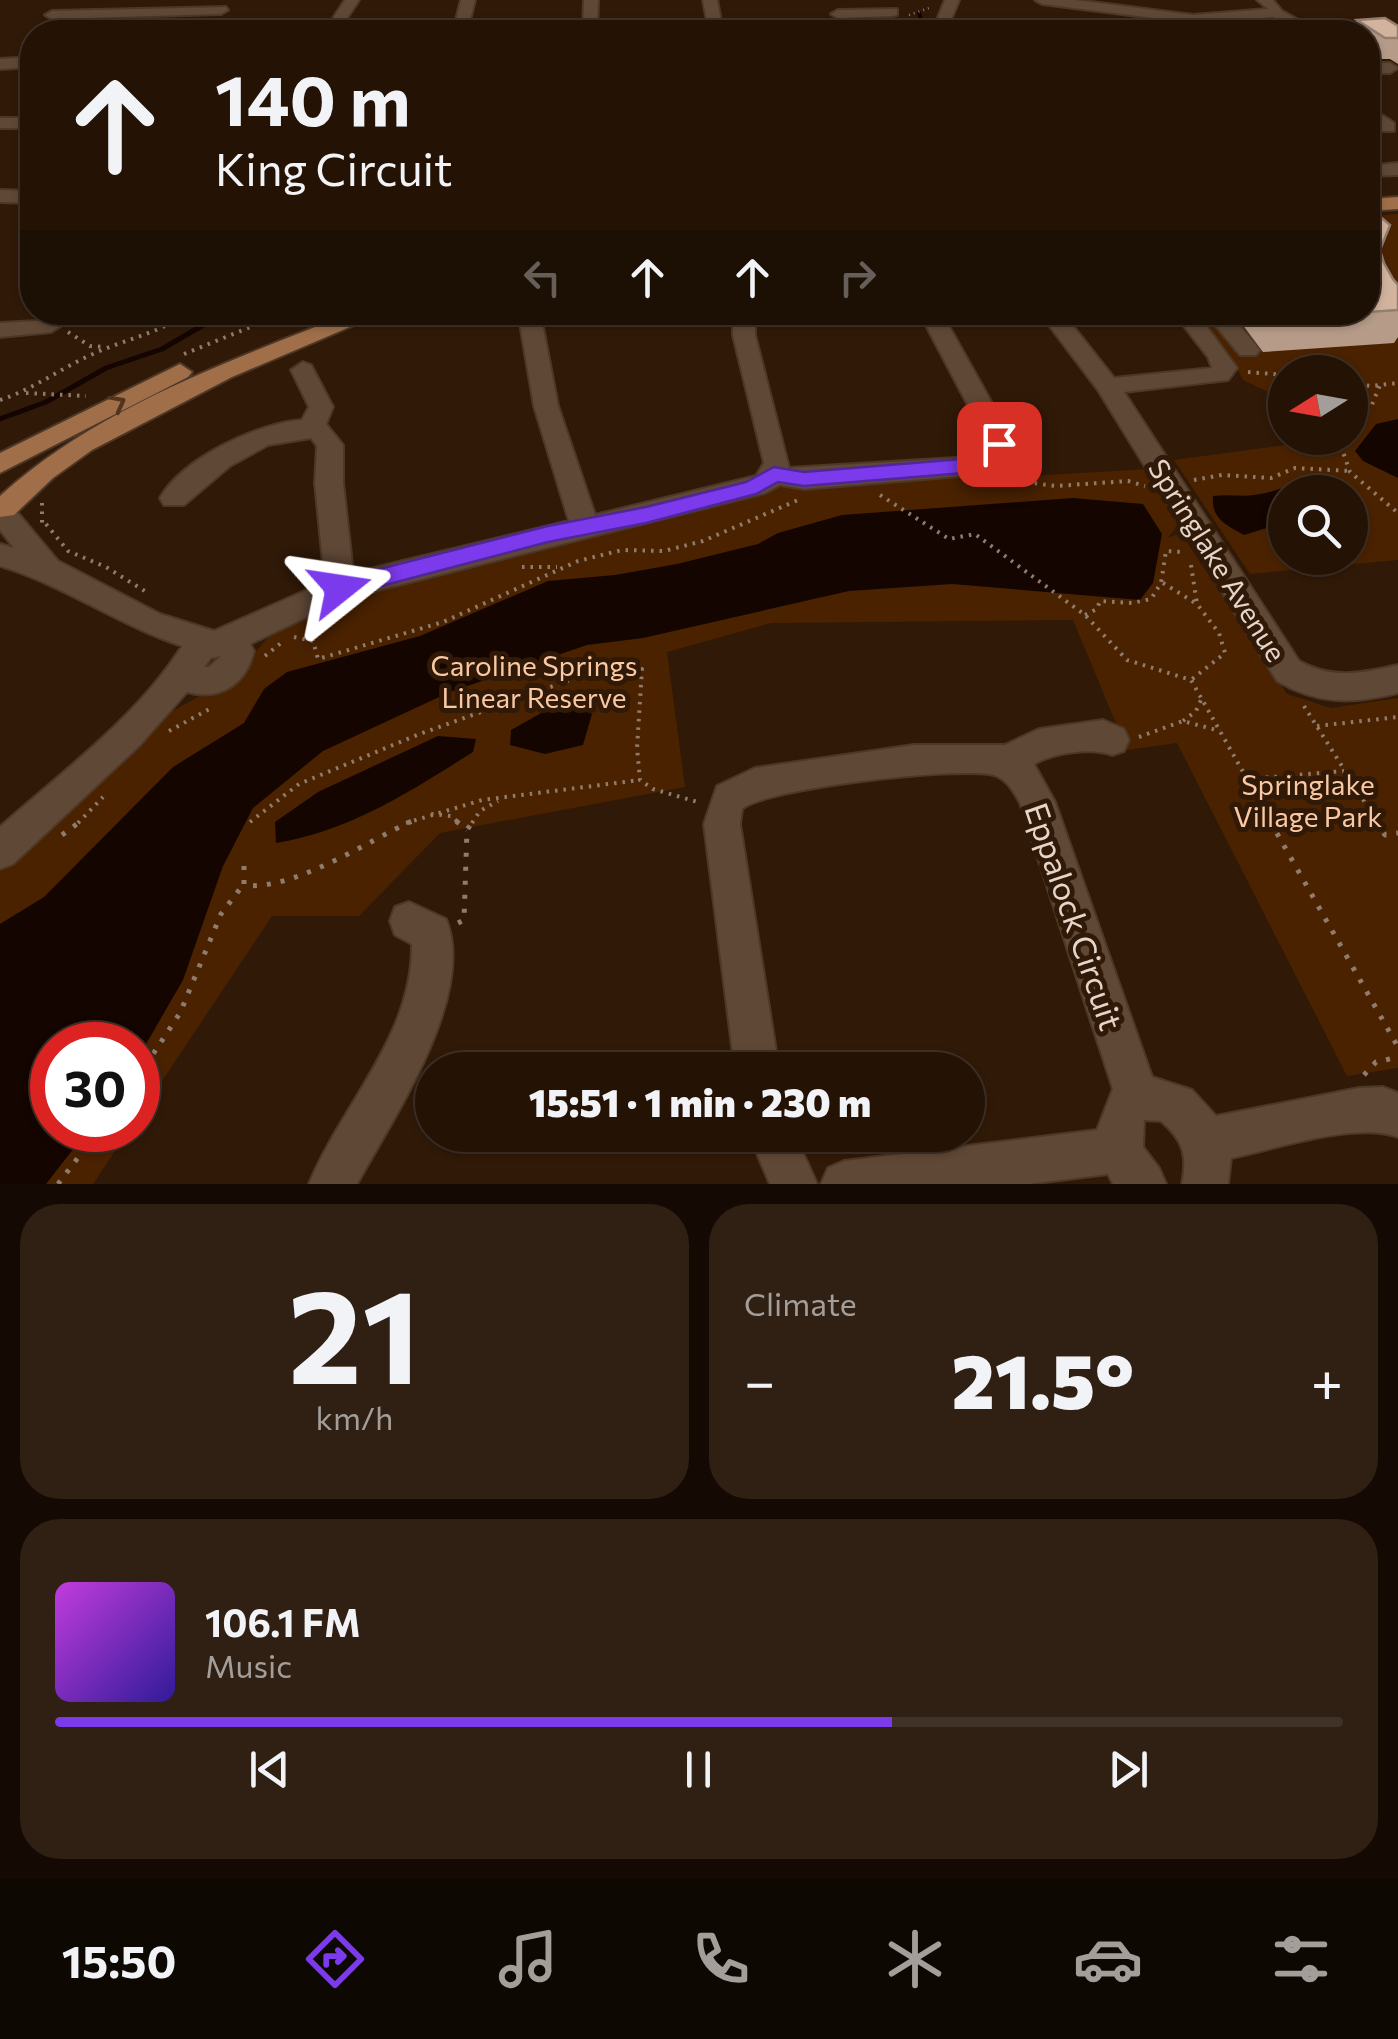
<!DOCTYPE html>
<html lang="en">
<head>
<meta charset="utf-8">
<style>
  body { margin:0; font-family:Commissioner,sans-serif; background:#302013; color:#f1f3f6; height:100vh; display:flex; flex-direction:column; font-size:38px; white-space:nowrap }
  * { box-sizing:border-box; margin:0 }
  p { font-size:32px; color:#a39e9a }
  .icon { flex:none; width:55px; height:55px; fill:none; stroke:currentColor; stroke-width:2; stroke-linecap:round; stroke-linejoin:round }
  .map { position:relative; height:1184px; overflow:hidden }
  .side { display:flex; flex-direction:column; gap:20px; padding:20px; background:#140a03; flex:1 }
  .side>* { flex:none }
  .top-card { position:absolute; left:20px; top:20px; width:1360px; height:305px; border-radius:40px; box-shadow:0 2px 8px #0004,0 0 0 2px #413227; background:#241305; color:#f1f3f6; overflow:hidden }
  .needle { width:65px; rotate:259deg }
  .buttons { position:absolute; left:1268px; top:355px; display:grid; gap:20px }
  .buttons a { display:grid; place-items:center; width:100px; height:100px; border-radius:50%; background:#241305; box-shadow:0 2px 8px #0004,0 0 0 2px #413227; font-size:50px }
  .speed { position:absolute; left:30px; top:1022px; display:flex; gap:20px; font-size:50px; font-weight:700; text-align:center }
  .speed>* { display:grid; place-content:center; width:130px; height:130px; border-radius:50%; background:#241305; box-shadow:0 2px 8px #0004,0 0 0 2px #413227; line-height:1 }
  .speed .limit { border:15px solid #d22; background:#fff; color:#111 }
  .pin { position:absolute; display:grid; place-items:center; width:85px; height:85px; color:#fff; margin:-42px; border-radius:20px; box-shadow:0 5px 15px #0006 }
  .me { position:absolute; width:110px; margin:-55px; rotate:75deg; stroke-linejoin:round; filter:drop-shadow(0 0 8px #0008) }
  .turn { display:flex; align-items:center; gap:35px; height:210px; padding:0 30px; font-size:45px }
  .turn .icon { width:130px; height:130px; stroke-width:2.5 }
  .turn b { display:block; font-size:70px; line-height:85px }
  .lanes { display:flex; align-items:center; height:95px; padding:0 30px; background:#0003; justify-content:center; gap:50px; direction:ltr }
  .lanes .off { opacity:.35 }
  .big { font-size:75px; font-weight:800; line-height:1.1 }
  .side .widget { flex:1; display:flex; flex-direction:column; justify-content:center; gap:15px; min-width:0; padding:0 35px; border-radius:40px; background:#302013 }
  .side .dial { align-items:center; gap:0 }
  .dial b { font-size:130px; line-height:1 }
  .song { display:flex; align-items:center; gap:30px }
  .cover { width:120px; height:120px; border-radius:15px; background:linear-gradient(135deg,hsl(290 70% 55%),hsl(250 70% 35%)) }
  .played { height:10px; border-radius:5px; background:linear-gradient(90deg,#7c3aed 65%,#413227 65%) }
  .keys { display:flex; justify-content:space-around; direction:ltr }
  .heat { display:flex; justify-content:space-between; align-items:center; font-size:55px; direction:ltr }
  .side .tiles { flex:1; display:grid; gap:20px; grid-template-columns:1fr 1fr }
  .widget:last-child { grid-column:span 2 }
  .trip { position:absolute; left:415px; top:1052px; width:570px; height:100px; border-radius:50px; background:#241305; box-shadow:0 2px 8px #0004,0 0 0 2px #413227; font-weight:800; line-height:100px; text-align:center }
  .tab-bar { display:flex; height:160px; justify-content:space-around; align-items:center; background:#0e0802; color:#a39e9a }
  .tab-bar .icon { width:70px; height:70px }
  .tab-bar .on { color:#7c3aed }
  .tab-bar b { font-size:45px; color:#f1f3f6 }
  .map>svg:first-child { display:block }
  .green { fill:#4a2200; fill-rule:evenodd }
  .water { fill:#150500 }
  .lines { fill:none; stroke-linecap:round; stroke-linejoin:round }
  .stream-far1 { stroke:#150500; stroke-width:4 }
  .stream { stroke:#150500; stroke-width:5 }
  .minor-casing { stroke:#4d3726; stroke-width:4 }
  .major-casing { stroke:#4d3726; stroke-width:4 }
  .path-far2 { stroke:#8f7c6e; stroke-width:2.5; stroke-dasharray:1 4; stroke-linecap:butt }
  .path-far1 { stroke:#8f7c6e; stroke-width:4; stroke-dasharray:2.5 6; stroke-linecap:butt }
  .path { stroke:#8f7c6e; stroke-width:5; stroke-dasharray:4 10; stroke-linecap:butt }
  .minor { fill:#604836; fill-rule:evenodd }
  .major { fill:#a06f4a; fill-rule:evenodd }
  .wall { fill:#b59b88 }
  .building { fill:#d2b49e; stroke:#937e6f; stroke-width:2.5 }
  .oneway { stroke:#52331b }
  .route { fill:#7c3aed; stroke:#51269a; stroke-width:2.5 }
  .labels { text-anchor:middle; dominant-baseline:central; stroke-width:10; stroke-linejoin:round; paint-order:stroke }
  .street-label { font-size:28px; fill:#e5d5ca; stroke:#301907 }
  .park-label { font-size:28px; fill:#fac8a3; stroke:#301907 }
  .near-street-label { font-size:32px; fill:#e5d5ca; stroke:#301907 }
</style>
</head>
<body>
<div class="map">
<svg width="1398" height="1184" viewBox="0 0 1398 1184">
  <rect width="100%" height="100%" fill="#301907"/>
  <path class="green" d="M 1279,17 L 1307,32 L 1213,32 L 1213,26 L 1200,25 L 1201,21 Z
    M 1398,214 L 1398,560 L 1250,574 L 1174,460 L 1306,442 L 1304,438 L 1350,438 L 1350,372 L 1285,372 L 1285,409 L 1277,396 L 1243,380 L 1232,358 L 1195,313 L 1368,312 L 1368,216 ZM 1285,492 L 1350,492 L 1350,558 L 1285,558 Z
    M 1012,460 L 1029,476 L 1149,469 L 1183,521 L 1167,538 L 1181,533 L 1287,694 L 1331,708 L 1398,698 L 1398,1068 L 1347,1076 L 1177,743 L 1127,750 L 1073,620 L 771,623 L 667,652 L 685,787 L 440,833 L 359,916 L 272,916 L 138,1117 L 138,1045 L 52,1045 L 52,1130 L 129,1130 L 93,1184 L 0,1184 L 0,862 L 164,716 L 233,677 L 272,633 L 324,603 L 543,542 L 648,524 L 775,488 L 990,470 Z"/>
  <path class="water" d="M 1398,419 L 1398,478 L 1363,461 L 1355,451 L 1376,424 Z
    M 1318,480 L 1349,492 L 1285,492 L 1285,529 L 1270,527 L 1244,535 C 1226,525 1211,519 1213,496 C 1227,494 1241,497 1254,495 C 1276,493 1294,481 1318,480 Z
    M 1073,498 L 1143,504 L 1162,534 L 1153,583 L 1140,600 L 952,584 L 849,591 L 643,638 L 587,645 L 450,692 L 323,751 L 253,808 L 223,866 L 183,980 L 138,1058 L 138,1045 L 52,1045 L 52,1130 L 88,1130 L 46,1184 L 0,1184 L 0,924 L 44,897 L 173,767 L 244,723 L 264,689 L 287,672 L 420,636 L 548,581 L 615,575 L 677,564 L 758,544 L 778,533 L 842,515 Z
    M 574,704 L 592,714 L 583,745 L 545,754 L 510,745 L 511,730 L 543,712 Z
    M 438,736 L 476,739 L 473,752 C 411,791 350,831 276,843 L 275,822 L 318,792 Z"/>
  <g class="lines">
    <path class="stream-far1" d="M 905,32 L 921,19 L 919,13
      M 220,315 L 225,312"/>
    <path class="stream" d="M 0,419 L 46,402 L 106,368 L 162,349 L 224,313"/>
    <g class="minor-casing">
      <path id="minor" d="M 345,0 L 359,0 L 338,32 L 324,32 Z
        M 461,0 L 475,0 L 467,32 L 453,32 Z
        M 584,0 L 598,0 L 597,32 L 583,32 Z
        M 703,0 L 717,0 L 723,32 L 709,32 Z
        M 945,0 L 959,0 L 946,32 L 932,32 Z
        M 1035,0 L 1075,0 L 1193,15 L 1268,9 L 1257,0 L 1273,0 L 1282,11 L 1320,32 L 1303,32 L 1273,17 L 1193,23 L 1042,4 Z
        M 226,7 L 228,10 L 221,14 L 52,19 L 45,15 L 52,11 Z
        M 897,9 L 897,15 L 892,16 L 838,18 L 831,14 L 838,10 Z
        M 32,57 L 32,67 L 0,69 L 0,59 Z
        M 1368,63 L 1390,63 L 1398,68 L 1390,73 L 1368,73 Z
        M 1368,106 L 1394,123 L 1394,131 L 1382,131 L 1368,119 Z
        M 0,118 L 32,118 L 32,128 L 0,128 Z
        M 1398,163 L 1398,175 L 1368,176 L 1368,166 Z
        M 0,190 L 32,191 L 32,203 L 0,202 Z
        M 54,312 L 83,312 L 51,332 L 0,337 L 0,323 L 38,321 Z
        M 518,312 L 540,312 L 558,406 L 595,515 L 756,476 L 764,463 L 733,335 L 733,325 L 742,312 L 760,312 L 762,316 L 755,325 L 755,335 L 789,468 L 972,457 L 985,450 L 982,432 L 919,312 L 941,312 L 1008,432 L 1011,454 L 995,470 L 972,475 L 804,489 L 780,485 L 765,493 L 347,598 L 250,644 L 254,651 C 246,684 221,701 187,692 L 140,745 L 13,864 L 0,869 L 0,827 C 63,771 137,717 182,646 C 118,625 64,585 0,566 L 0,544 L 14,548 L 0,530 L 0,503 L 12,506 L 58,561 L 160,614 L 214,631 L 325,582 L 315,483 L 317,446 L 311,438 L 268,445 L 230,466 L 184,505 L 164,505 L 160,498 C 183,458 258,423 302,420 L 309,407 L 291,370 L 303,362 L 311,365 L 333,407 L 326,424 L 343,445 L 343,483 L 353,573 L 569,521 L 534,406 ZM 221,656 L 209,667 L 204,667 L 211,658 Z
        M 1039,312 L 1062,312 L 1114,378 L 1212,368 L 1208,357 L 1173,312 L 1196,312 L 1237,368 L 1228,380 L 1124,392 L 1299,661 C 1332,680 1363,673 1398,665 L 1398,693 C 1353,704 1318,705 1277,681 L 1098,390 Z
        M 1204,312 L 1228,312 L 1256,345 L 1260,350 L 1256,355 L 1240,355 Z
        M 1103,720 L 1124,729 L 1129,740 L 1124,751 L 1112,755 C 1091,747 1054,753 1034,764 L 1055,802 L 1152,1077 L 1192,1090 L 1216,1116 L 1359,1088 L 1383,1087 L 1398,1093 L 1398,1137 C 1357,1121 1275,1149 1231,1158 L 1228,1184 L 1182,1184 C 1188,1155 1183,1140 1161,1121 L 1144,1120 L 1143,1147 L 1159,1168 L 1166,1184 L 1113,1184 L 1108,1174 L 1029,1184 L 821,1184 L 828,1168 L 844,1161 L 1097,1130 L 1113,1089 L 1020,803 C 1014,792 1007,779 994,775 C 962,766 764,788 742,809 L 740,824 L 779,1070 L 735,1070 L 704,824 L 717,786 L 755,768 L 914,745 L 1005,745 L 1039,729 Z
        M 409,902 L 446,919 C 477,995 393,1118 357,1184 L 309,1184 C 342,1104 413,1036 412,944 L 395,935 L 390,921 L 395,907 Z
        M 749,1135 L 795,1135 L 817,1184 L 770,1184 Z"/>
    </g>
    <g class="major-casing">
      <path id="major" d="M 1398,197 L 1398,209 L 1368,211 L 1368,199 Z
        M 353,312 L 385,312 L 232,377 L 92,450 L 53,478 L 14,515 L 0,517 L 0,496 C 99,406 231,361 353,312 Z
        M 180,364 L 192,372 L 188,377 L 0,473 L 0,453 Z"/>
    </g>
    <path class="path-far2" d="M 909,15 L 929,8
      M 184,315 L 188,312
      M 279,315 L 286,312
      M 406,315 L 414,312"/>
    <path class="path-far1" d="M 391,321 L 413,313
      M 68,332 L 90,346 L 104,347
      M 184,354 L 285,313
      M 1248,372 L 1285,375
      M 1350,383 L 1371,386 L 1398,383
      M 26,393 L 86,396
      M 0,400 C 34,389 61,368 93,354 C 125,339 158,334 187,313
      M 1350,415 L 1371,407 L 1380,385
      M 1338,438 L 1350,472 L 1398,513
      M 1001,479 L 1056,486 L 1128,481 L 1145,486
      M 1194,480 L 1222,475 L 1271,478 L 1295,468 L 1350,471
      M 880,495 L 949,539 L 975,534 L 1085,615 L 1127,660 L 1191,680 L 1272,823
      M 42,503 L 42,526
      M 46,524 L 68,551 L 106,567 L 148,593
      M 1191,565 L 1197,604 L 1219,633 L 1225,653 L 1191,680
      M 522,567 L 557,567
      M 1163,583 L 1197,604
      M 1085,615 L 1097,609 L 1100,601 L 1132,603 L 1151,599 L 1161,583 L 1166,551 L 1183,552
      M 294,637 L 313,641 L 318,659 L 443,622 L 578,561 L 622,550 L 664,551 L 703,541 L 798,500
      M 265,656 L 281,643
      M 1304,706 L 1378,823
      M 1183,721 L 1196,711 L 1201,700
      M 1317,726 L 1398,717
      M 169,731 L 213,707
      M 1139,737 L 1183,721 L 1220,731
      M 1249,779 L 1344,771
      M 431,814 L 451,816 L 459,823
      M 250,822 L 299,784 L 417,735 L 595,671 L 642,669 L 637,748 L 640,780 L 653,789 L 701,803
      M 78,823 L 103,797
      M 406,823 L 482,800 L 640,780
      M 472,823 L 480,811 L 498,801"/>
    <path class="path" d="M 456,821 L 467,830
      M 1270,821 L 1398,1047
      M 1376,821 L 1385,835 L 1398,833
      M 62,835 L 81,821
      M 244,866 L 244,885 C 291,892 368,841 412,821
      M 458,923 L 464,920 L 467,830 L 473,821
      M 1364,1075 L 1376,1062 L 1398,1057
      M 138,1077 L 180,1013 L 221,914 L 243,885
      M 58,1184 L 99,1130"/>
    <use href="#minor" class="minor"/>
    <use href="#major" class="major"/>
  </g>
  <path class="wall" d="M 1357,20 L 1398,26 L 1398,64 L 1390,59 L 1373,59 L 1368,56 L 1368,32 L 1350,32 Z
    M 1380,250 L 1384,263 L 1393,279 L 1398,285 L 1398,337 L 1394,343 L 1263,352 L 1233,312 L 1368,312 Z"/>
  <path class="building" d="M 1385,18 L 1398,26 L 1398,38 L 1385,38 L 1357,20 Z
    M 1368,206 L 1390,225 L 1380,250 L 1384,263 L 1393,279 L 1398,285 L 1398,310 L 1368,312 Z
    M 1280,312 L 1363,312 L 1284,318 Z"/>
  <defs><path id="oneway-chevron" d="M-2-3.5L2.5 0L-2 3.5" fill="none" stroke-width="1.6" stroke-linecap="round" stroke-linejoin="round" transform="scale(2.5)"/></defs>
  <use class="oneway" href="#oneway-chevron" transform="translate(118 403) rotate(-28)"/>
  <path class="route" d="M 999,437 L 1009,444 L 1001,462 L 977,472 L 804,486 L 778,482 L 756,494 L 646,523 L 548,542 L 340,597 L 329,588 L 340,579 L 548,526 L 646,507 L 746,482 L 774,467 L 804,472 L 974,458 L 986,453 L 992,439 Z"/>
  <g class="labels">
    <g class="street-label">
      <text transform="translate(1218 560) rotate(58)">Springlake Avenue</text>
    </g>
    <g class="park-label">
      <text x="534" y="665">Caroline Springs<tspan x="534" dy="32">Linear Reserve</tspan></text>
      <text x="1308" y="784">Springlake<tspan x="1308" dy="32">Village Park</tspan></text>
    </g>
    <g class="near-street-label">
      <text transform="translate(1075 916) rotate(71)">Eppalock Circuit</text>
    </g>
  </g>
</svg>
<div class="buttons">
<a><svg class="needle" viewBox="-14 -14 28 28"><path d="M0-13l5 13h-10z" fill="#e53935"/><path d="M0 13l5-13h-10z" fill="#a39e9a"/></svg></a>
<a><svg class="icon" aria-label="search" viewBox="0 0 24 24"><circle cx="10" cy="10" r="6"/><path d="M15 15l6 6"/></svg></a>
</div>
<div class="speed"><div class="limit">30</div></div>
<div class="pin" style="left:999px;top:444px;background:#d93025"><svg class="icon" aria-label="arrive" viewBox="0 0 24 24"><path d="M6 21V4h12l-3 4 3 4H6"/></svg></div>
<svg class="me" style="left:340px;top:588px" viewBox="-20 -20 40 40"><path d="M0-17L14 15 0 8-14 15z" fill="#7c3aed" stroke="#fff" stroke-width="4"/></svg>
<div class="trip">15:51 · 1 min · 230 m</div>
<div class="top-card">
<div class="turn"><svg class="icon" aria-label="ahead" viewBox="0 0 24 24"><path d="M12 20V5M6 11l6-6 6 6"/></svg><div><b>140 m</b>King Circuit</div></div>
<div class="lanes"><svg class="icon off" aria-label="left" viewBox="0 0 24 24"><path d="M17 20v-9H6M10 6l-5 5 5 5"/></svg><svg class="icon" aria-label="ahead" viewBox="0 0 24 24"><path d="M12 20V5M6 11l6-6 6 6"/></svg><svg class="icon" aria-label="ahead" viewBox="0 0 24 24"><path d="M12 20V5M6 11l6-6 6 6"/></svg><svg class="icon off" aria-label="right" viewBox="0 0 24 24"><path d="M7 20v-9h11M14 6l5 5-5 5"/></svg></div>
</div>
</div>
<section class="side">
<div class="tiles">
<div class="widget dial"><b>21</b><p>km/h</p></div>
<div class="widget"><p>Climate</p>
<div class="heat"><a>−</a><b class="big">21.5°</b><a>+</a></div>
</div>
<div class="widget">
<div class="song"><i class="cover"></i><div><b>106.1 FM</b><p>Music</p></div></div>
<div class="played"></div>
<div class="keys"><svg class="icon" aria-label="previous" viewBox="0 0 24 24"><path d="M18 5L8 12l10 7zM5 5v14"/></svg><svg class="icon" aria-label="pause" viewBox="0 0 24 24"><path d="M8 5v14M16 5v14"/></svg><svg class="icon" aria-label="next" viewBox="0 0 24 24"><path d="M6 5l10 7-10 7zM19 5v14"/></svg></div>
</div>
</div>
</section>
<nav class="tab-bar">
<b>15:50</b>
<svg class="icon on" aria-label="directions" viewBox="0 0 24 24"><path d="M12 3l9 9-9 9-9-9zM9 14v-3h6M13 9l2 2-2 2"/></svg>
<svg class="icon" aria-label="music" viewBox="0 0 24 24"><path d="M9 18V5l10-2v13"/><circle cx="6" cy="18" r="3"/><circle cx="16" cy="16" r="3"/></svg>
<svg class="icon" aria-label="phone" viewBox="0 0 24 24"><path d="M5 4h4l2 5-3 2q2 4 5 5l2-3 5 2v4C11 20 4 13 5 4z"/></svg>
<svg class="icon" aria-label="climate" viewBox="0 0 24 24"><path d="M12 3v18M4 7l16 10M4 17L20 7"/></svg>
<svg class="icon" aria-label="car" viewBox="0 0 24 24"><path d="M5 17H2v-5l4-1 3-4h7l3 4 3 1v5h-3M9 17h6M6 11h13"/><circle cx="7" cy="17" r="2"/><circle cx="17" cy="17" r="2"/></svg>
<svg class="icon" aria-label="filters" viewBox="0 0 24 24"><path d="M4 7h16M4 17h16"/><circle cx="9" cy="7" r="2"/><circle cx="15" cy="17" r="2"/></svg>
</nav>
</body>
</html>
